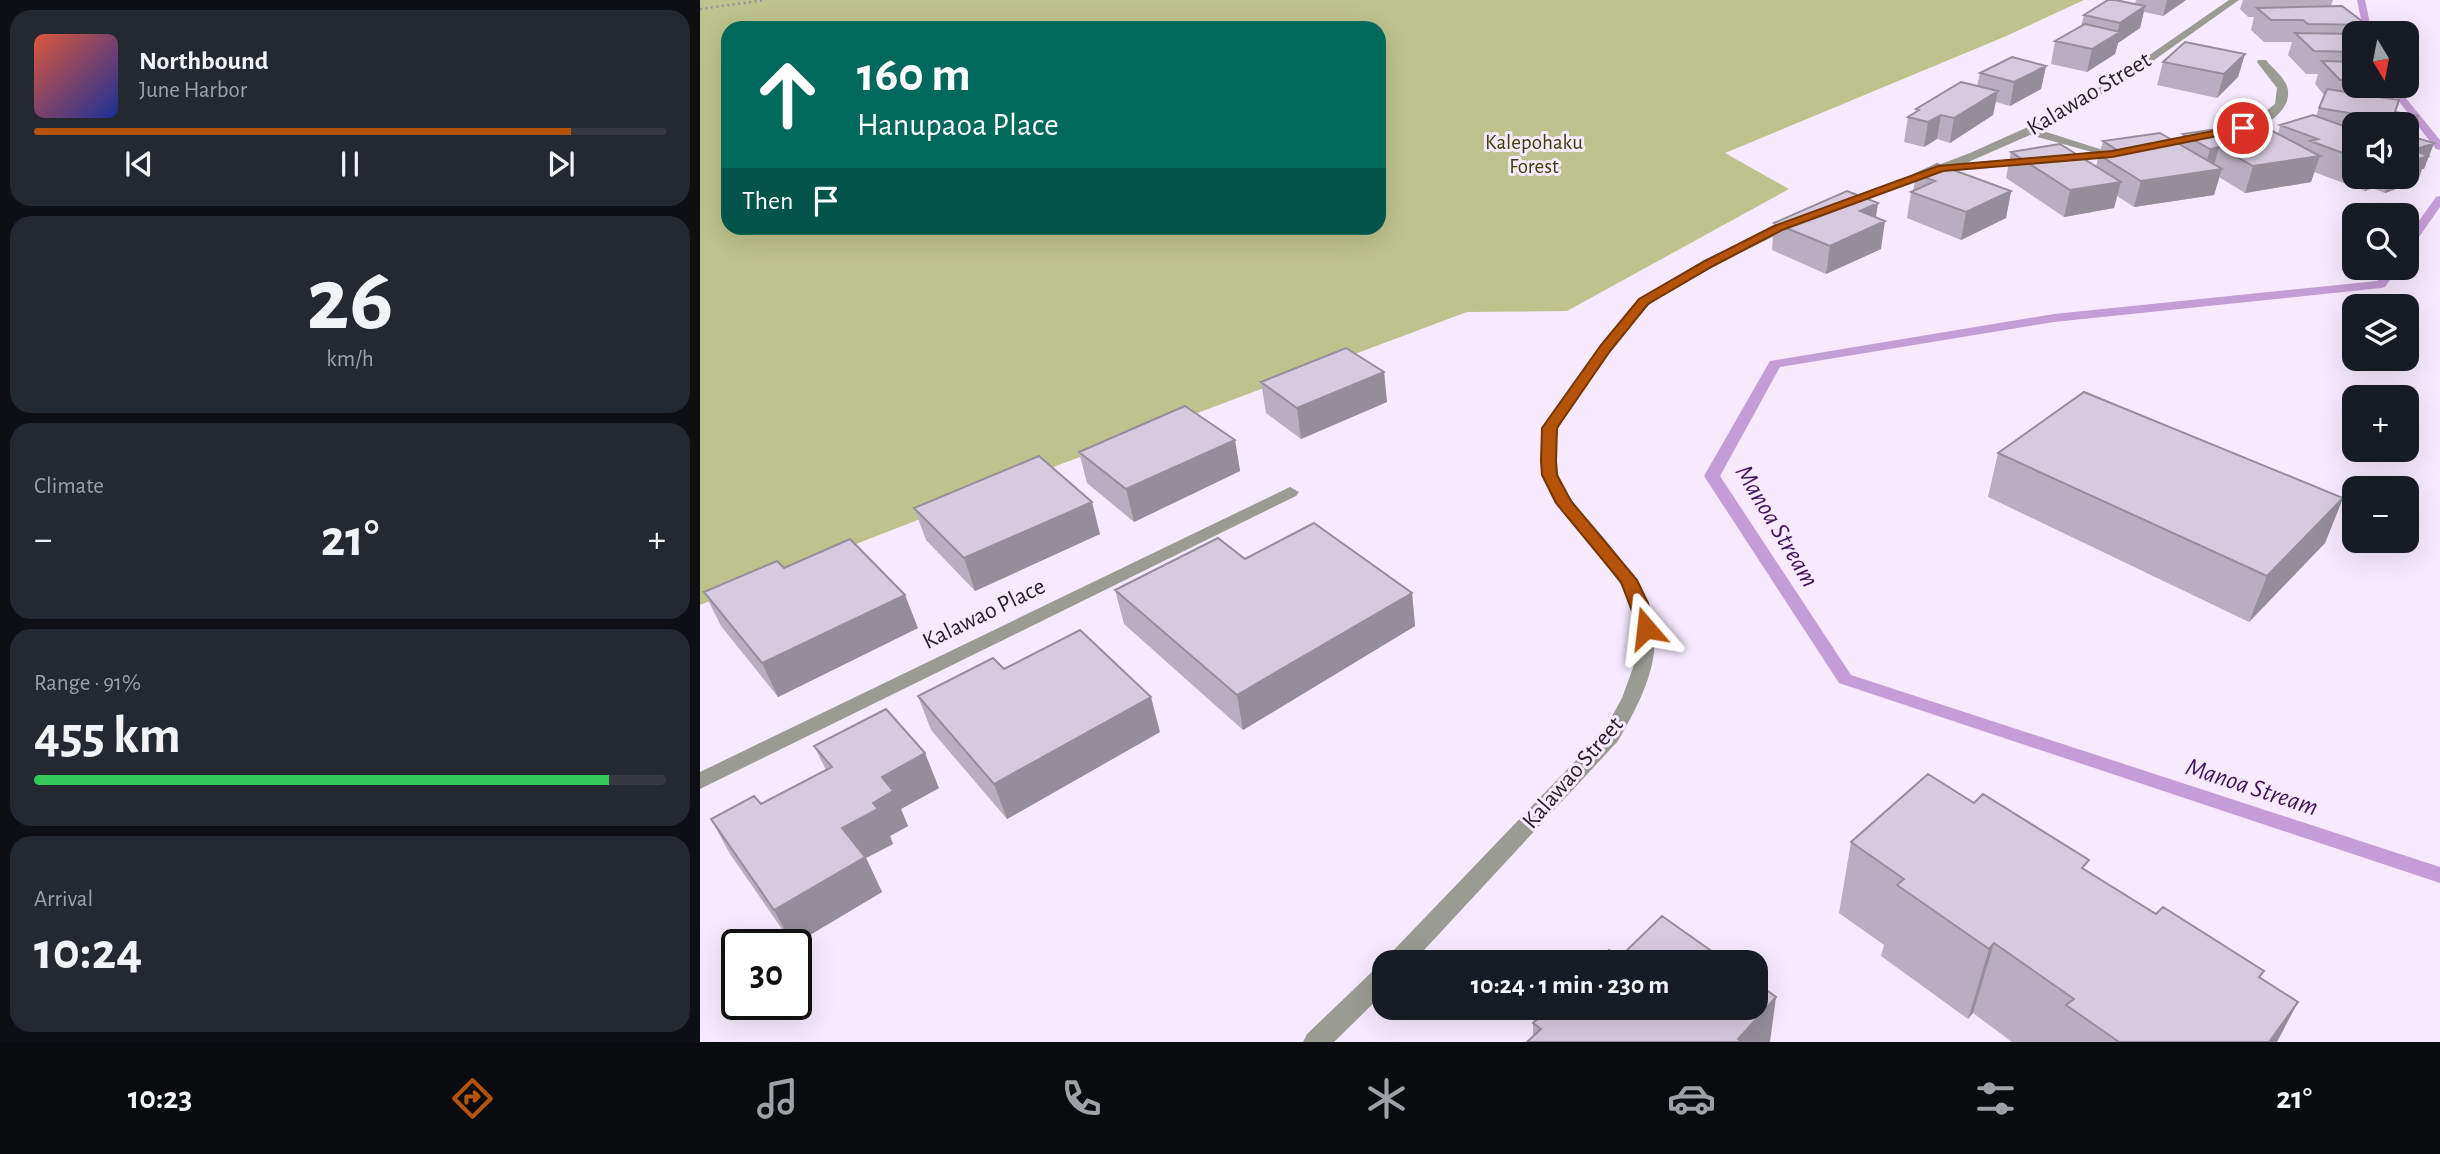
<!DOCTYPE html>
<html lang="en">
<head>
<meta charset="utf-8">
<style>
  body { margin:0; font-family:"Alegreya Sans",sans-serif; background:#242831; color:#f1f3f6; height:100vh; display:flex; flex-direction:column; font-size:26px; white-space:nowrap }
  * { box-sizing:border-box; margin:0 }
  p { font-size:23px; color:#9ea1a6 }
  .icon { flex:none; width:38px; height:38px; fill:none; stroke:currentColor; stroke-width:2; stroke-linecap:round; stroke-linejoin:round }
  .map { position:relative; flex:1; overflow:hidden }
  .sheet { display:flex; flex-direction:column; gap:10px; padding:10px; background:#0d0f14; width:700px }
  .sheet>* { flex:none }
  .banner { position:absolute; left:21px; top:21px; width:665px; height:214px; border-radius:21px; box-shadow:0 7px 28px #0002; background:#00695c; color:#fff; overflow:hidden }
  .needle { width:46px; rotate:170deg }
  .fabs { position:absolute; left:1642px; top:21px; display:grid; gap:14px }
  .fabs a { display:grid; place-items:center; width:77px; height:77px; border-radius:14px; background:#171b24; box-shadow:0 7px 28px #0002; font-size:35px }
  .speed { position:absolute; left:21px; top:929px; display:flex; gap:14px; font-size:35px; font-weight:700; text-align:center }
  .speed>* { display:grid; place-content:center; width:91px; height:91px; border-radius:50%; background:#171b24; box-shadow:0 7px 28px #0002; line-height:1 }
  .speed .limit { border:4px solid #111; border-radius:10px; background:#fff; color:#111 }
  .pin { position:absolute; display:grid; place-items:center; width:60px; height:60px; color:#fff; margin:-30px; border:4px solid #fff; border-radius:50%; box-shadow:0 2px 7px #0007 }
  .me { position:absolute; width:77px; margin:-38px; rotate:343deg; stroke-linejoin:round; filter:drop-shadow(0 0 5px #0008) }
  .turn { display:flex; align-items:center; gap:24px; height:147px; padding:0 21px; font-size:32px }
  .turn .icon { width:91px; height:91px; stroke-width:2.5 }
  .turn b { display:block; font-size:49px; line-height:60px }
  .then { display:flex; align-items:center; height:66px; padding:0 21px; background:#0003; gap:14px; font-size:26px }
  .big { font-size:52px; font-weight:700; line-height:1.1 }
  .sheet .widget { flex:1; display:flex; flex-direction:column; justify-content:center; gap:10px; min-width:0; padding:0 24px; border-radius:21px; background:#242831 }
  .sheet .dial { align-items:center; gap:0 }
  .dial b { font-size:91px; line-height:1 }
  .song { display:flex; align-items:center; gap:21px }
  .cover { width:84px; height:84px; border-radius:10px; background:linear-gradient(135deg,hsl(10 70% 55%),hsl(230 70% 35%)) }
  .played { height:7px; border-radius:4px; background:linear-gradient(90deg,#b45309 85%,#363941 85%) }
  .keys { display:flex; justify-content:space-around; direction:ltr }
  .heat { display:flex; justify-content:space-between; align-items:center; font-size:38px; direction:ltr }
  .charge { height:10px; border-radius:5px; background:linear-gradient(90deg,#34c759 91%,#363941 0) }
  .trip { position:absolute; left:672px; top:950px; width:396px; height:70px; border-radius:21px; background:#171b24; box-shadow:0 7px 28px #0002; font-weight:700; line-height:70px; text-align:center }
  .menu { display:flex; height:112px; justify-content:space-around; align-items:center; background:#090b0e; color:#9ea1a6 }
  .menu .icon { width:49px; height:49px }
  .menu .on { color:#b45309 }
  .menu b { font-size:32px; color:#f1f3f6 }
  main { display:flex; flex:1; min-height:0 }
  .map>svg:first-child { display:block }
  .green { fill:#bec28c; fill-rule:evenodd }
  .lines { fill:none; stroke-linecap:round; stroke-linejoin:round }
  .stream { fill:#c49cd7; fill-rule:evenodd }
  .path { stroke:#9a909f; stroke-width:2.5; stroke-dasharray:2 3.5; stroke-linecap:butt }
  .minor { fill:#9a9b92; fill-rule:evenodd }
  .wall { fill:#b9aebf; fill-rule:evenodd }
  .shaded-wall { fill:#968d9b }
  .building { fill:#d7cade; stroke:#968d9b; stroke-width:2 }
  .route { fill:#b45309; stroke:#753606; stroke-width:2 }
  .labels { text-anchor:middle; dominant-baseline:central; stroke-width:6; stroke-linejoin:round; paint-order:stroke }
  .far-park-label { font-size:21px; fill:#3c3e04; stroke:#f7eafe }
  .street-label { font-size:24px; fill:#241f27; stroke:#f7eafe }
  .water-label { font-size:26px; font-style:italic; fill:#451359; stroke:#f7eafe }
</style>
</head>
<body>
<main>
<section class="sheet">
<div class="widget">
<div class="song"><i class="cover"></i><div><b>Northbound</b><p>June Harbor</p></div></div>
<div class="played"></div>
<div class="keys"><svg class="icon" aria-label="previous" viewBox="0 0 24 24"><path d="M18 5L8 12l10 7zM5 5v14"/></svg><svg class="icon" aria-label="pause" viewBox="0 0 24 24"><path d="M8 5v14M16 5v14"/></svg><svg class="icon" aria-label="next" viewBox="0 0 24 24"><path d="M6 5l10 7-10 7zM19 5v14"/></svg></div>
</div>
<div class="widget dial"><b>26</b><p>km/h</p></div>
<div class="widget"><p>Climate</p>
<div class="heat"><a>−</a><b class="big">21°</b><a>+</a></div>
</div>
<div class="widget"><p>Range · 91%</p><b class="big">455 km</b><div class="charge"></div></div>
<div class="widget"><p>Arrival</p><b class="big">10:24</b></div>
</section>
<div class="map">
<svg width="1740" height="1042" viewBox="0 0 1740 1042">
  <rect width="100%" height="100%" fill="#f7eafe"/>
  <path class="green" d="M 0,0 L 1384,0 L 1304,37 L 1025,153 L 1089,189 L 867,311 L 767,312 L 356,466 L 0,605 ZM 28,28 L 679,28 L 679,228 L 28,228 Z"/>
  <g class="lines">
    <path class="stream" d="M 1657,0 L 1665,0 L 1672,33 L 1664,33 Z
      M 1687,86 L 1696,86 L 1740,140 L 1740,150 L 1736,149 Z
      M 1740,196 L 1740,207 L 1710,250 L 1706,251 L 1706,239 L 1736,197 Z
      M 1687,268 L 1699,268 L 1685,287 L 1681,288 L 1354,322 L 1080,367 L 1020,476 L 1151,675 L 1740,867 L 1740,883 L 1139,683 L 1004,476 L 1070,361 L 1354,314 L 1677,281 Z"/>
    <path class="path" d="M 0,9 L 65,0"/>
    <path class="minor" d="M 1529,0 L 1539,0 L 1426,80 L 1340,130 L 1406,151 L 1423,151 L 1423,155 L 1256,171 L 1251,168 L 1143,208 L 1133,205 L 1270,153 L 1348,118 L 1419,76 ZM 1330,135 L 1392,152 L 1266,163 Z
      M 1558,60 L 1566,60 C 1572,68 1583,76 1587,86 C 1596,114 1551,136 1529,133 L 1529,129 L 1555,120 L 1575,104 L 1577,88 L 1557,62 Z
      M 1093,218 L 1097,219 L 1097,225 C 1058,244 1018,263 980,286 C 970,292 957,298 948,306 C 935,318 861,416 858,430 C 856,441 856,466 859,477 C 868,501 887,518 903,537 C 969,616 969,653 918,741 L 713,962 L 686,962 L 689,955 L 904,731 L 922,698 L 934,665 L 937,637 L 932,610 L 921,585 L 906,564 L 855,503 L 842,475 L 842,428 L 901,345 L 939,299 L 1004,260 Z
      M 590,487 L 599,492 L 596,496 L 0,789 L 0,772 Z
      M 684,966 L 684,993 L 634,1042 L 603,1042 L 607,1034 L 675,969 Z"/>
  </g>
  <path class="wall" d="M 1436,0 L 1486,0 L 1463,16 L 1444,12 L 1440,28 L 1418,43 L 1415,54 L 1387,72 L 1351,64 L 1355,41 L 1381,26 L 1384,15 L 1435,4 Z
    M 1543,0 L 1633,0 L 1631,6 L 1667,25 L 1664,33 L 1654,33 L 1654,86 L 1695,86 L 1690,99 L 1695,112 L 1718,116 L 1711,136 L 1734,143 L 1724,169 L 1722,169 L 1718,181 L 1685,193 L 1672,188 L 1665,191 L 1614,172 L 1611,182 L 1545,193 L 1519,177 L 1514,195 L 1434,207 L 1417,196 L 1414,208 L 1364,217 L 1306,178 L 1311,152 L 1396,166 L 1403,141 L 1480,145 L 1483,134 L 1578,134 L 1580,125 L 1616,116 L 1624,95 L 1615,84 L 1618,74 L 1606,74 L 1588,55 L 1592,42 L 1564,42 L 1551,30 L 1554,17 L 1548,17 L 1540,9 ZM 1654,124 L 1706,124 L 1706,177 L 1654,177 Z
    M 1545,54 L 1538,77 L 1517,98 L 1457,85 L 1463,62 Z
    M 1346,66 L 1341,89 L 1310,106 L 1296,102 L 1293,115 L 1250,143 L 1237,139 L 1224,147 L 1204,142 L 1208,117 L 1215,112 L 1216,109 L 1277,86 L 1280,73 Z
    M 1216,174 L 1311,191 L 1306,218 L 1261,240 L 1207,218 L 1211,192 L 1213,191 Z
    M 1178,203 L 1176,218 L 1181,249 L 1126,274 L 1072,250 L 1074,223 Z
    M 684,372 L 687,402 L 601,439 L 566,413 L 561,382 Z
    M 535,440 L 540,471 L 434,522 L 387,483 L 379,452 Z
    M 1298,453 L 1643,498 L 1625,543 L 1549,622 L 1288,497 Z
    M 214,508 L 400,534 L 275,591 L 226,540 Z
    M 545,559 L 712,593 L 715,626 L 543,730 L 424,624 L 415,590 Z
    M 84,568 L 218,628 L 78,697 L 21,626 L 4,592 Z
    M 218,696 L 460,732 L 307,819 L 231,730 Z
    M 114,746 L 239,788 L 201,809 L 208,826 L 190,836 L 193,844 L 166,858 L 182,892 L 93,945 L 30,854 L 11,819 L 61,804 L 126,770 Z
    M 1274,803 L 1386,870 L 1560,977 L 1577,1042 L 1312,1042 L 1273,1013 L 1268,1019 L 1181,956 L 1184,945 L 1139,913 L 1151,842 Z
    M 1055,1008 L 833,1036 L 833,1023 Z"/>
  <path class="shaded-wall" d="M 1467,0 L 1486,0 L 1463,16 Z
    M 1445,6 L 1440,28 L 1418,43 L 1415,54 L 1387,72 L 1392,49 L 1417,33 L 1420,23 Z
    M 1545,54 L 1538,77 L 1517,98 L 1524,74 Z
    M 1346,66 L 1341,89 L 1310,106 L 1314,82 Z
    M 1298,91 L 1293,115 L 1250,143 L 1254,118 Z
    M 1241,115 L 1237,139 L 1224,147 L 1228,122 Z
    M 1734,143 L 1724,169 L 1722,169 L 1718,181 L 1685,193 L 1691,177 L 1706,177 L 1706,163 L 1714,150 Z
    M 1519,147 L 1513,170 L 1522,169 L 1514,195 L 1434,207 L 1441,181 L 1504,171 L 1510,149 Z
    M 1620,156 L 1611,182 L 1545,193 L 1553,166 Z
    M 1670,177 L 1677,177 L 1672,188 L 1665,191 Z
    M 1421,182 L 1414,208 L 1364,217 L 1370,190 Z
    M 1311,191 L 1306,218 L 1261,240 L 1266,212 Z
    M 1178,203 L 1174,226 L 1185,221 L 1181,249 L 1126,274 L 1130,246 L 1160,211 Z
    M 684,372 L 687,402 L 601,439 L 597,408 Z
    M 535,440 L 540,471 L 434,522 L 426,489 Z
    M 1643,498 L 1625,543 L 1549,622 L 1567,576 Z
    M 392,502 L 400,534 L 275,591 L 264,558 Z
    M 712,593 L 715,626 L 543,730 L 537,695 Z
    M 205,595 L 218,628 L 78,697 L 62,663 Z
    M 451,697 L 460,732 L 307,819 L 294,784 Z
    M 225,753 L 239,788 L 201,809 L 208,826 L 190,836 L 193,844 L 166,858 L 182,892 L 93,945 L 74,910 L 142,828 L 173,803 L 182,777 Z
    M 1294,943 L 1273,1013 L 1268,1019 L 1289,949 Z
    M 1076,997 L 1070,1042 L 1038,1042 L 1038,1039 Z
    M 1598,1002 L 1577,1042 L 1569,1042 Z"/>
  <path class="building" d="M 1408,0 L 1415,0 L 1445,6 L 1420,23 L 1384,15 Z
    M 1642,6 L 1667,25 L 1608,24 L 1603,20 L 1571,20 L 1557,8 Z
    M 1385,24 L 1420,32 L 1392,49 L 1355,41 Z
    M 1595,33 L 1654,34 L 1654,52 L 1614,51 Z
    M 1485,42 L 1545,54 L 1524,74 L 1463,62 Z
    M 1312,57 L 1346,66 L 1314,82 L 1280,73 Z
    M 1622,61 L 1654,62 L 1654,80 L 1640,80 Z
    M 1261,82 L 1298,91 L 1254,118 L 1241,115 L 1228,122 L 1208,117 L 1219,110 L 1216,109 Z
    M 1627,89 L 1699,100 L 1695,112 L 1718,116 L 1715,124 L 1619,108 Z
    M 1613,115 L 1649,128 L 1654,126 L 1654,157 L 1610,141 L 1618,139 L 1580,125 Z
    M 1557,123 L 1620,156 L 1553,166 L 1519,147 L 1510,149 L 1483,134 Z
    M 1460,133 L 1522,169 L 1441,181 L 1399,155 L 1420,152 L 1403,141 Z
    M 1706,135 L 1734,143 L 1714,150 L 1728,156 L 1706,163 Z
    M 1360,144 L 1421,182 L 1370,190 L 1311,152 Z
    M 1237,164 L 1311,191 L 1266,212 L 1211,192 L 1235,181 L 1216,174 Z
    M 1147,191 L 1178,203 L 1160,211 L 1185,221 L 1130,246 L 1074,223 Z
    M 646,348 L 684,372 L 597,408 L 561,382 Z
    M 1384,392 L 1643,498 L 1567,576 L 1298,453 Z
    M 485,406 L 535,440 L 426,489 L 379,452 Z
    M 339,456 L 392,502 L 264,558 L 214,508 Z
    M 614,523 L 712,593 L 537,695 L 415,590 L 518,538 L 545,559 Z
    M 150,539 L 205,595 L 62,663 L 4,592 L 77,561 L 84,568 Z
    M 380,630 L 451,697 L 294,784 L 218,696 L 293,658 L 304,669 Z
    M 186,709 L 225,753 L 182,777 L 193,791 L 173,803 L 178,809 L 142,828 L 165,857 L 74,910 L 11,819 L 54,796 L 61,804 L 132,767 L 114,746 Z
    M 1228,774 L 1274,803 L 1283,794 L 1389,860 L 1382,868 L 1456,914 L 1463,907 L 1564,971 L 1559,977 L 1598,1002 L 1569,1042 L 1419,1042 L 1366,1005 L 1374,999 L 1294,943 L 1289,949 L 1197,885 L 1204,879 L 1151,842 Z
    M 962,916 L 1027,962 L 896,962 L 909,950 L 919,958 Z
    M 1055,982 L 1076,997 L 1038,1039 L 1042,1042 L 827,1042 L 841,1029 L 833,1023 L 849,1008 L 1055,1008 Z"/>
  <path class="route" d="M 1543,125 L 1548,128 L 1547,130 L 1412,157 L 1243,171 L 1082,230 L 1013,266 L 948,304 L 910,351 L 857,428 L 856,461 L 857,475 L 871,501 L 937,580 L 948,603 L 954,628 L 952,632 L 940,632 L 921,582 L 856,503 L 842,475 L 841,461 L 842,428 L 901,345 L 939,299 L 1005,261 L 1074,226 L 1238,166 L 1412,151 Z"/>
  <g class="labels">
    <g class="far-park-label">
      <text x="834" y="142">Kalepohaku<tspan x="834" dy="24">Forest</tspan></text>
    </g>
    <g class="street-label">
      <text transform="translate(1389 94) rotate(-31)">Kalawao Street</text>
      <text transform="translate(284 614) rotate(-26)">Kalawao Place</text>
      <text transform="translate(873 773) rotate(-49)">Kalawao Street</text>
    </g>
    <g class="water-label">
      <text transform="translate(1077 526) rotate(59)">Manoa Stream</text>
      <text transform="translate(1552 787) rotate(18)">Manoa Stream</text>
    </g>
  </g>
</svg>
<div class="fabs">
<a><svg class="needle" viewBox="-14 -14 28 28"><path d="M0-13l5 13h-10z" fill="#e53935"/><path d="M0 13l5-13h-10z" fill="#9ea1a6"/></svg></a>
<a><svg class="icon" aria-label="sound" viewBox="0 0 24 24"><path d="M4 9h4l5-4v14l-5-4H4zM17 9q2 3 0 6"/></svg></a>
<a><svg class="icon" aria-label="search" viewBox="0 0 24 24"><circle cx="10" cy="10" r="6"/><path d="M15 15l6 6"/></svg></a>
<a><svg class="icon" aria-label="layers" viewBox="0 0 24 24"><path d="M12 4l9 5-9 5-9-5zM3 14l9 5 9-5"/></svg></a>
<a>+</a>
<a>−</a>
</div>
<div class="speed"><div class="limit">30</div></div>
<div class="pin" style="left:1543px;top:128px;background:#d93025"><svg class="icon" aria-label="arrive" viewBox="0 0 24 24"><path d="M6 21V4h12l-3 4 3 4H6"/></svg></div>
<svg class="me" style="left:946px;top:628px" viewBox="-20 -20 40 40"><path d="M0-17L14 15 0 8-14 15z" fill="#b45309" stroke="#fff" stroke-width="4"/></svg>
<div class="trip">10:24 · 1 min · 230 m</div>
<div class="banner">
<div class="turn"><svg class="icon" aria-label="ahead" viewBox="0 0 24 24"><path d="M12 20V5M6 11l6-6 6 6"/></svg><div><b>160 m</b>Hanupaoa Place</div></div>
<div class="then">Then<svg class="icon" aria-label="arrive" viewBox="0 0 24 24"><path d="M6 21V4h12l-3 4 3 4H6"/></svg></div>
</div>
</div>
</main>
<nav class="menu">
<b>10:23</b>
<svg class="icon on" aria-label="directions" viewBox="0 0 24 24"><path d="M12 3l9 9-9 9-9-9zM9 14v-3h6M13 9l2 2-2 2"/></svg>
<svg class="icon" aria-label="music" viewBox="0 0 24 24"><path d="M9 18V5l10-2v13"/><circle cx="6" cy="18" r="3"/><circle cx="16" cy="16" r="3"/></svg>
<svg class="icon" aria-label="phone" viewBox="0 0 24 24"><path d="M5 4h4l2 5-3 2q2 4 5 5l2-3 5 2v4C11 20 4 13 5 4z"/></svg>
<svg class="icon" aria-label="climate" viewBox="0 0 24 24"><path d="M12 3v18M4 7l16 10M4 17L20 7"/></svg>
<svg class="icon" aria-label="car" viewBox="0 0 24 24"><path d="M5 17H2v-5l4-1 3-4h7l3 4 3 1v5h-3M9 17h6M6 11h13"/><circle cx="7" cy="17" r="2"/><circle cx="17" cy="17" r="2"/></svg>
<svg class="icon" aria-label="filters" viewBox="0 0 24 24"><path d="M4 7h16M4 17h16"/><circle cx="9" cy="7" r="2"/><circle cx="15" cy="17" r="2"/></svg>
<b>21°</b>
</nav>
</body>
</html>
